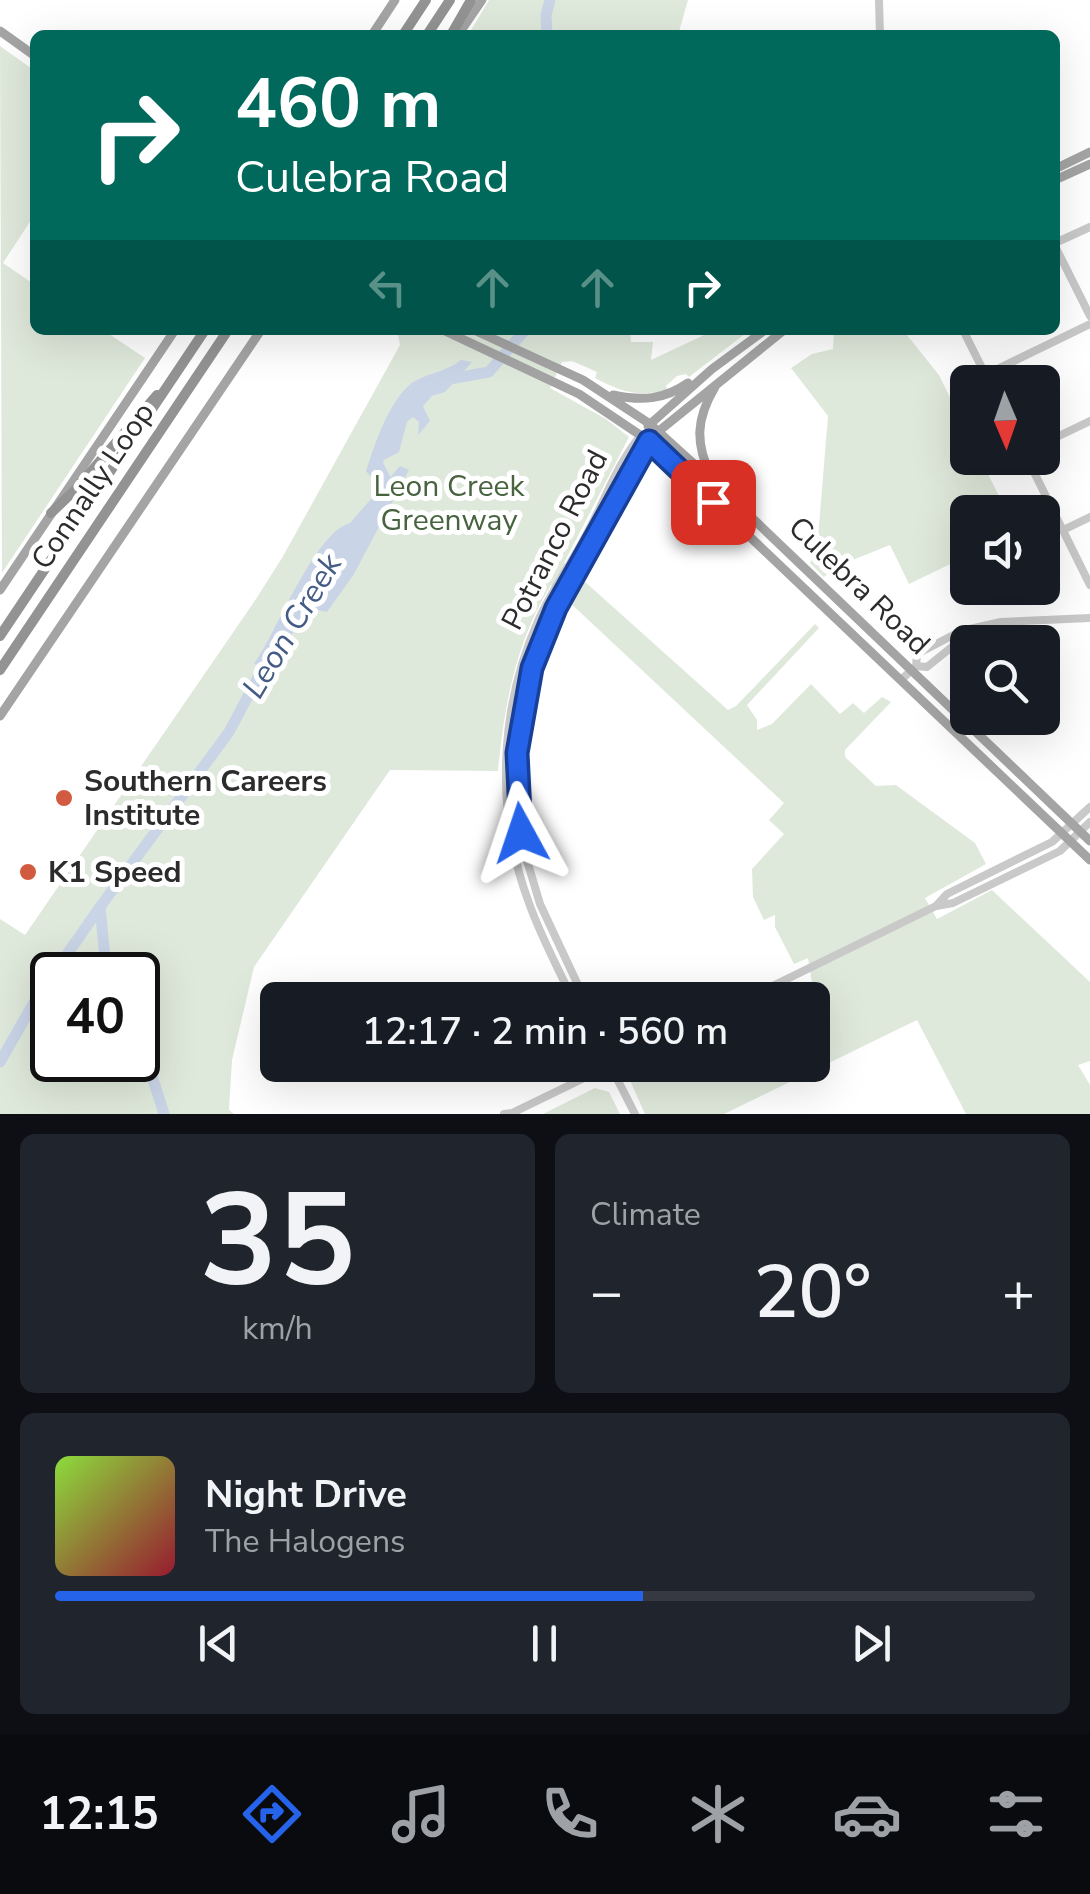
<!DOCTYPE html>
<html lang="en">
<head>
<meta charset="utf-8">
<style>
  body { margin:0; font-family:"Nunito Sans",sans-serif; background:#20242c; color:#f1f3f6; height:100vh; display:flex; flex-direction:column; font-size:38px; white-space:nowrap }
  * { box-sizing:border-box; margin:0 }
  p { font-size:32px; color:#9ea1a6 }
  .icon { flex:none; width:55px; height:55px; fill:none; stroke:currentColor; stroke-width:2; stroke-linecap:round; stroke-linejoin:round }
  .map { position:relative; height:1114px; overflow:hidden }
  .side { display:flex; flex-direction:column; gap:20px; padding:20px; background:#0d0f14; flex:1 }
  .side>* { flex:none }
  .top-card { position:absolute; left:30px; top:30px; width:1030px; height:305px; border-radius:15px; box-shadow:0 10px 40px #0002; background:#00695c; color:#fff; overflow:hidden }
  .needle { width:65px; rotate:178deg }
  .tools { position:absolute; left:950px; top:365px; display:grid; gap:20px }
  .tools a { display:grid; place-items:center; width:110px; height:110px; border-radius:15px; background:#171b24; box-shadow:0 10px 40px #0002; font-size:50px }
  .speed { position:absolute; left:30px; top:952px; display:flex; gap:20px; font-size:50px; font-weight:700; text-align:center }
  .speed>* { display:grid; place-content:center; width:130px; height:130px; border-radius:50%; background:#171b24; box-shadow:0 10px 40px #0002; line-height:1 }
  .speed .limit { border:5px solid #111; border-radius:15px; background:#fff; color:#111 }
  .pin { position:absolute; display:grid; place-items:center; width:85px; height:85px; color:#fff; margin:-42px; border-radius:20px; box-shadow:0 5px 15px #0006 }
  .me { position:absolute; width:110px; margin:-55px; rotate:355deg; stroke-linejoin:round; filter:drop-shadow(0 0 8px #0008) }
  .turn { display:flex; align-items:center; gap:35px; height:210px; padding:0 40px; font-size:45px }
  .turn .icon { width:130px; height:130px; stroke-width:2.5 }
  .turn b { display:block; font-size:70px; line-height:85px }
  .lanes { display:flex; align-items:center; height:95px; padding:0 40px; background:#0003; justify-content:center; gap:50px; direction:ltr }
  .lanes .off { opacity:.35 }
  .big { font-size:75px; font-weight:600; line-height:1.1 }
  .side .card { flex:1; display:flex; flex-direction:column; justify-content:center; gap:15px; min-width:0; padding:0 35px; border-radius:15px; background:#20242c }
  .side .dial { align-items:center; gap:0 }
  .dial b { font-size:130px; line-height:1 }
  .song { display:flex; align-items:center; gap:30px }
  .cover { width:120px; height:120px; border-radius:15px; background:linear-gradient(135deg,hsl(90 70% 55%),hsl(350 70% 35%)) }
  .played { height:10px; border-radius:5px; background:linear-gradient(90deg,#2563eb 60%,#363941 60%) }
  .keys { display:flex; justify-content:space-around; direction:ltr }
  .heat { display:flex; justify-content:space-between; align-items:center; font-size:55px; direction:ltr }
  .side .tiles { flex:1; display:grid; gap:20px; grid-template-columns:1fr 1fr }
  .card:last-child { grid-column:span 2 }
  .trip { position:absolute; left:260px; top:982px; width:570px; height:100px; border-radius:15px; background:#171b24; box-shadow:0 10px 40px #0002; font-weight:600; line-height:100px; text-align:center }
  .tabs { display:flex; height:160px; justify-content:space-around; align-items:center; background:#090b0e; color:#9ea1a6 }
  .tabs .icon { width:70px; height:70px }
  .tabs .selected { color:#2563eb }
  .tabs b { font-size:45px; color:#f1f3f6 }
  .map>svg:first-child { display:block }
  .green { fill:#dfe9db; fill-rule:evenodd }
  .water { fill:#c9d4e7 }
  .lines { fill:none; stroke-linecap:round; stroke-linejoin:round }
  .river { stroke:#c9d4e7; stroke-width:11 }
  .minor { stroke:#c9c9c9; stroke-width:8 }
  .major { stroke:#a4a4a4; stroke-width:9 }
  .highway { stroke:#939393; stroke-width:10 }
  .route-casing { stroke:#184099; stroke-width:25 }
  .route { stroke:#2563eb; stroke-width:18 }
  .poi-dot { fill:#d25a40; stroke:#fff; stroke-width:4 }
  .labels { text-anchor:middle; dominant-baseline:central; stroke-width:10; stroke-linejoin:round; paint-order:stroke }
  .street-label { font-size:30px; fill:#2c2c2c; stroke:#fff }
  .park-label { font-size:30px; fill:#47633f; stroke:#fff }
  .poi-label { font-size:30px; font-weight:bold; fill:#2c2c2c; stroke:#fff; text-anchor:start }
  .water-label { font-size:32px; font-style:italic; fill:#445c85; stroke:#fff }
</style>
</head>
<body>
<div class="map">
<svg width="1090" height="1114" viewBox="0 0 1090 1114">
  <rect width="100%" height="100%" fill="#fff"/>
  <path class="green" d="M 489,0 L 688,0 L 678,35 L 468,35 Z
    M 0,46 L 35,71 L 35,214 L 3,263 L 35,285 L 35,330 L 103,330 L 145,358 L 2,573 Z
    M 397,330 L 630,330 L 631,342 L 653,342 L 651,360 L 715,330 L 750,330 L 689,377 L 686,374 L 677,376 L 666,386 L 667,390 C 638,397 621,392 595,378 L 597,372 L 572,361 L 562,362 L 550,388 L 606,419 L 629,437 L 564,563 L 728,710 L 736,706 L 815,624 L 819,628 L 747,705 L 757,720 L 757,730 L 772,724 L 811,684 L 840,714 L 853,703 L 864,713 L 882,697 L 891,702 L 845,750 L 845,757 L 876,786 L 896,785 L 975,843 L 986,864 L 925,898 L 937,919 L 992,890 L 1090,982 L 1090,1061 L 1078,1065 L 1090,1085 L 1090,1114 L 966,1114 L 917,1020 L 724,1114 L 645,1114 L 628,1076 L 629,1071 L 643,1065 L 812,1065 L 812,1000 L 777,1000 L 812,983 L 808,958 L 794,964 L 775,927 L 775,915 L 764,920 L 753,897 L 752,869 L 784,834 L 769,820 L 784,803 L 551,585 C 516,641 504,706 498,771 L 390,770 L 254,967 L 232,1060 L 229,1110 L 234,1114 L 0,1114 L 0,919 L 25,935 L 254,602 L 282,558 L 400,345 ZM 52,975 L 138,975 L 138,1060 L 52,1060 Z
    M 834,330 L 900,330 L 907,335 L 939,375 L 967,432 L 968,458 L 980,458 L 1007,512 L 968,512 L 967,556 L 909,584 L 890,545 L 835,567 L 824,577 L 810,563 L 817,550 L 828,416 L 791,368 L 812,354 L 833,349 Z
    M 595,1088 L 609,1092 L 620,1114 L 543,1114 Z"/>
  <path class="water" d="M 461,360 L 472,362 L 445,392 L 432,396 L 423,406 L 430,421 L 418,435 L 419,422 L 413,417 L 407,422 L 399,452 L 384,460 L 379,472 L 370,476 L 366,471 C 375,444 391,393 417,380 C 433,372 447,371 461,360 Z
    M 400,466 L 409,470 L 354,574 L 327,612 L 313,609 L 266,665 L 254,664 C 277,632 314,533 350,523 Z"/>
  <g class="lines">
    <path class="river" d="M 547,35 L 546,15 L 550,0
      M 444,380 L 489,372 L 525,330
      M 379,457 L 376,461 L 389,486 L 383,493
      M 115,975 L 105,958 L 100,907 L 229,732 L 270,655
      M 138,1011 L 154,1038 L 152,1076 L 164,1114
      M 0,1062 L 36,999 L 100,907"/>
    <path class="minor" d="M 879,0 L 880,35
      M 1055,243 L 1090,227
      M 1055,246 L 1090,316
      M 963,330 L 989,382
      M 985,375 L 1090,324
      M 1042,444 L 1090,421
      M 1027,458 L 1090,585
      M 1063,530 L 1090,517
      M 916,666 L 927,667 L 974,629
      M 902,679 L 916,666 L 917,654 L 961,631 L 1001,622 L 1090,618
      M 936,906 L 947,894 L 1052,842 L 1090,807
      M 573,1000 C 558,968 541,937 529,903 C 495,813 499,709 538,621 C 551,591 571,564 586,535 C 605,501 616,465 641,435
      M 585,1000 L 540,904 L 526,857 L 518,803 L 520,722 L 532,668 L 556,608 L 649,441
      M 744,1000 L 936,906 L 953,903 L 1060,851 L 1090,822
      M 610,1065 L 635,1114
      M 504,1114 L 512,1113 L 611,1065"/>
    <path class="major" d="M 0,31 L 35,56
      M 372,35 L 395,0
      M 458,35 L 482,0
      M 1055,169 L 1090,152
      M 1055,180 L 1090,164
      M 443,330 L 579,394 L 649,441 L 1090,860
      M 474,330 L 583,380 L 650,424 L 726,493 L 1090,841
      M 613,395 C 641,401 664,400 688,383
      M 648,426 L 712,369 L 765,330
      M 654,435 L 784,330
      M 711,476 C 695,443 696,419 715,387
      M 0,590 L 175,330
      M 0,716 L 261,330"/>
    <path class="highway" d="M 403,35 L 426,0
      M 427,35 L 450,0
      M 451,35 L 471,0
      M 51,513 L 75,490 L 157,395
      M 0,636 L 205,330
      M 0,670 L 228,330"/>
  </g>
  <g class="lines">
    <g class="route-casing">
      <path id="route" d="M 521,833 L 517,753 L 532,668 L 556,608 L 649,441 L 713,502"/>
    </g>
    <use href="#route" class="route"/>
  </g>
  <g class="poi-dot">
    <circle cx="64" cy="798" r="10"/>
    <circle cx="28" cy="872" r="10"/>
  </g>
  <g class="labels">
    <g class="street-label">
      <text transform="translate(93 486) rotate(-56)">Connally Loop</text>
      <text transform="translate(555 540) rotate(-63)">Potranco Road</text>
      <text transform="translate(859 586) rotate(44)">Culebra Road</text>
    </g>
    <g class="park-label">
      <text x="449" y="486">Leon Creek<tspan x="449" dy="34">Greenway</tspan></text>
    </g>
    <g class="poi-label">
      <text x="84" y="781">Southern Careers<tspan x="84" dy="34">Institute</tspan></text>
      <text x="48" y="872">K1 Speed</text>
    </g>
    <g class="water-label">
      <text transform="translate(292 626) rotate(-59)">Leon Creek</text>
    </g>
  </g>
</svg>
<div class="tools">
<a><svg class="needle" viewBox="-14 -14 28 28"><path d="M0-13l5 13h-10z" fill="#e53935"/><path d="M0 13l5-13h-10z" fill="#9ea1a6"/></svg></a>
<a><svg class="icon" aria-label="sound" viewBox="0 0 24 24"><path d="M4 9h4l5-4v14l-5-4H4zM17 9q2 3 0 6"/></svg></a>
<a><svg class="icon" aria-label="search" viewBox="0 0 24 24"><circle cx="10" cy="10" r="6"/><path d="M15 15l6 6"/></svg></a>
</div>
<div class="speed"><div class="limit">40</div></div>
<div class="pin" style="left:713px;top:502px;background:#d93025"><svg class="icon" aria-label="arrive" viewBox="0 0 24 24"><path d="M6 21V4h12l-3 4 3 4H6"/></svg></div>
<svg class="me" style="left:521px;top:833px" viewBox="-20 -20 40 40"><path d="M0-17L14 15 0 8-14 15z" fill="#2563eb" stroke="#fff" stroke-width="4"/></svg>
<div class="trip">12:17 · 2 min · 560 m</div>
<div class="top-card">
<div class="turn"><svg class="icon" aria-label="right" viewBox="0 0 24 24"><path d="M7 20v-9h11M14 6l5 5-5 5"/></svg><div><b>460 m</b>Culebra Road</div></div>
<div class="lanes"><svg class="icon off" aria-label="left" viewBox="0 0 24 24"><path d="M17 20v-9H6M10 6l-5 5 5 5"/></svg><svg class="icon off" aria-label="ahead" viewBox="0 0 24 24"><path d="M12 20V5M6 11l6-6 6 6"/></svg><svg class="icon off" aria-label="ahead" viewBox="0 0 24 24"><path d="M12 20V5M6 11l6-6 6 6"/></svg><svg class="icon" aria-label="right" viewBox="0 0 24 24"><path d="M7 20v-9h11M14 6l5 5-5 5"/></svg></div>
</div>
</div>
<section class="side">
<div class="tiles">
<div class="card dial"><b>35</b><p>km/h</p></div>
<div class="card"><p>Climate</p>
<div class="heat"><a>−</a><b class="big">20°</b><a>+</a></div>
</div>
<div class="card">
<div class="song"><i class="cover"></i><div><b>Night Drive</b><p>The Halogens</p></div></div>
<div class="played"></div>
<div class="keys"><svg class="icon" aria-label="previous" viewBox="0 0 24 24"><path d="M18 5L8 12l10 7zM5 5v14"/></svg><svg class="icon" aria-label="pause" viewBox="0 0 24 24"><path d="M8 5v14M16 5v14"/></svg><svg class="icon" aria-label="next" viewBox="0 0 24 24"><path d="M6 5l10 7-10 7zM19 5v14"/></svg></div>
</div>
</div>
</section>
<nav class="tabs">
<b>12:15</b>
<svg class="icon selected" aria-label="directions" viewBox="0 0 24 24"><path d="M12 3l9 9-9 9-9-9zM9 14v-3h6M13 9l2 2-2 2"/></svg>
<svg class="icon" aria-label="music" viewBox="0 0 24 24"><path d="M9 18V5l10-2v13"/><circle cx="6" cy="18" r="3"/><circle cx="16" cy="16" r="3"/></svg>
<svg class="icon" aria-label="phone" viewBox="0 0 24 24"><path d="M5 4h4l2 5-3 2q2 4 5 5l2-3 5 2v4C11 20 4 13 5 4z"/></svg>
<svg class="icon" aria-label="climate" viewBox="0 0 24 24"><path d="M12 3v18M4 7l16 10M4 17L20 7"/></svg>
<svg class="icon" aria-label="car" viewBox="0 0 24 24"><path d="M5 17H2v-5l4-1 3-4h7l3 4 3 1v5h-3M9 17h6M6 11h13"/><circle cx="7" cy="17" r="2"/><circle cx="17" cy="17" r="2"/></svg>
<svg class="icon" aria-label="filters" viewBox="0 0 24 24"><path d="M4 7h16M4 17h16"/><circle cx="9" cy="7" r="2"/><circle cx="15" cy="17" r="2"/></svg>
</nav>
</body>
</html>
